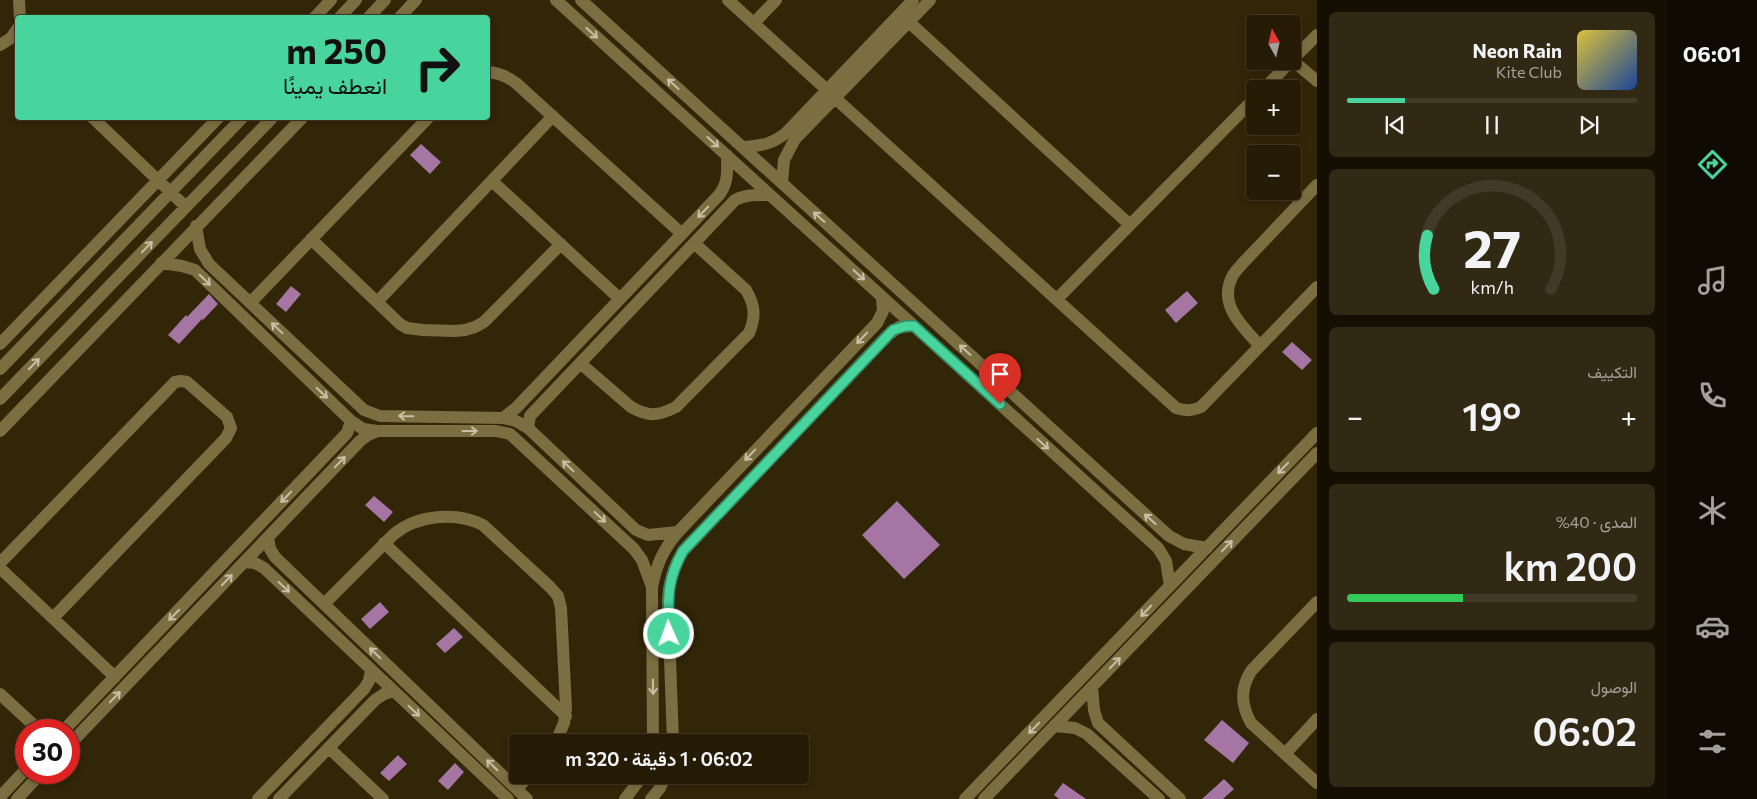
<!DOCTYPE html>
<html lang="ar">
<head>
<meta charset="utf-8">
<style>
  body { margin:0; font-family:Commissioner,Vazirmatn,sans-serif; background:#322914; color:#f1f3f6; direction:rtl; height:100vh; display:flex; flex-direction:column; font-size:19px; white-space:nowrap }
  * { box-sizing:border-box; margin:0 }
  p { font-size:16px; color:#a4a19b }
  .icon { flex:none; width:28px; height:28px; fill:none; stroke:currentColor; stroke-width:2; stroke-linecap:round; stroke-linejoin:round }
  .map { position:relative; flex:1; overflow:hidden; direction:ltr }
  .panel { display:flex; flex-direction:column; gap:12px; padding:12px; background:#150f03; width:350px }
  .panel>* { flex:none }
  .hud { position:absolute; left:15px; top:15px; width:475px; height:105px; border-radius:5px; box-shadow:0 2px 8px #0003,0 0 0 1px #423a28; direction:rtl; background:#48d49d; color:#111; overflow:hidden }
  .needle { width:32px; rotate:352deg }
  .tools { position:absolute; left:1246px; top:15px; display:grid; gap:10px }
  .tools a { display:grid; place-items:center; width:55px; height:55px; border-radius:5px; background:#261c06; box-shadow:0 2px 8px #0003,0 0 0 1px #423a28; font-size:25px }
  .speed { position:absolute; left:15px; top:719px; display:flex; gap:10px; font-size:25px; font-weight:700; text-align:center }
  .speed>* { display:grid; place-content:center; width:65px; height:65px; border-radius:50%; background:#261c06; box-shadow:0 2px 8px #0003,0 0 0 1px #423a28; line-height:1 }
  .speed .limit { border:8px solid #d22; background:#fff; color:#111 }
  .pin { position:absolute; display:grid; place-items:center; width:42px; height:42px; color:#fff; margin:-51px -21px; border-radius:50% 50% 50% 0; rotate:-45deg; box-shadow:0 0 5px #0007 }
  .pin .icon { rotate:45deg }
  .me { position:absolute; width:55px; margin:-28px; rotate:358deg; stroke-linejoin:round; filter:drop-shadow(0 0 4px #0008) }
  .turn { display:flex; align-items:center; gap:18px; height:105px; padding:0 20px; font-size:22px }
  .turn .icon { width:65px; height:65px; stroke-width:2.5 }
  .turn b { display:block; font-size:35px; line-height:42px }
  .big { font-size:38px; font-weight:600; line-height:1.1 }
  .panel .widget { flex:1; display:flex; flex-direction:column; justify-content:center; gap:8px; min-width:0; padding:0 18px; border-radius:8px; background:#322914 }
  .panel .dial { align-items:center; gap:0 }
  .dial svg { height:130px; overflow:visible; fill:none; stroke:#423a28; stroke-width:7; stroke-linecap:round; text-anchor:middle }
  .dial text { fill:#f1f3f6; stroke:none }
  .song { display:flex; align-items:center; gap:15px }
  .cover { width:60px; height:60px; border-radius:8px; background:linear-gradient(135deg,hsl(50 70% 55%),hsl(220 70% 35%)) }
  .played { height:5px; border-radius:2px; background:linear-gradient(90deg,#48d49d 20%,#423a28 20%) }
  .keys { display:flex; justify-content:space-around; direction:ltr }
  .heat { display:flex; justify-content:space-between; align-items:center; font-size:28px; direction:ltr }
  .charge { height:8px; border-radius:4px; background:linear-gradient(90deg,#34c759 40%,#423a28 0) }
  .trip { position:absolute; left:509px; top:734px; width:300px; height:50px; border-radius:5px; background:#261c06; box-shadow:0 2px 8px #0003,0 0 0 1px #423a28; font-weight:600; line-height:50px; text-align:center; direction:rtl }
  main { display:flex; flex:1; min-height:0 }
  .menu { display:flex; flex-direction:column; width:90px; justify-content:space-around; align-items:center; background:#0f0b02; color:#a4a19b }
  .menu .icon { width:35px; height:35px }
  .menu .active { color:#48d49d }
  .menu b { font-size:22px; color:#f1f3f6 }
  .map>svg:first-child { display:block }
  .building { fill:#a576a3 }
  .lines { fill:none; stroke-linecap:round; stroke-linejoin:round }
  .minor { stroke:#7b6f42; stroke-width:12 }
  .oneway { stroke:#c8bfa7 }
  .route-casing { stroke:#2f8a66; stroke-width:12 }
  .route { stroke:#48d49d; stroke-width:9 }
</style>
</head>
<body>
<main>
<nav class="menu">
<b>06:01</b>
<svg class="icon active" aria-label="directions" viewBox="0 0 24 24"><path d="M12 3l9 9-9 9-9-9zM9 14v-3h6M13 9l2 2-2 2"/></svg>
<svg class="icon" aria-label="music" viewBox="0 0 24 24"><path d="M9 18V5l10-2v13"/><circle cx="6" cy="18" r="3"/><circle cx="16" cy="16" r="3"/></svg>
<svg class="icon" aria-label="phone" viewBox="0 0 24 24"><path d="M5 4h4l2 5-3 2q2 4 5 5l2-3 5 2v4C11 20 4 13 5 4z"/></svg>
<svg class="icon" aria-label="climate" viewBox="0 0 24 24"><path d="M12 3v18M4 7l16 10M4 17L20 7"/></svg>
<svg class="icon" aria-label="car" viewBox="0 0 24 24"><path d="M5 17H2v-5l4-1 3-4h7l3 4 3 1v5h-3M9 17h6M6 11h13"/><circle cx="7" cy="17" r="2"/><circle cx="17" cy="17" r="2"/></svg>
<svg class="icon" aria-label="filters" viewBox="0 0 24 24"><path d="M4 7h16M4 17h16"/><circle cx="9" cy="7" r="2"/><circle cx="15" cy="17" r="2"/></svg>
</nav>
<section class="panel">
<div class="widget">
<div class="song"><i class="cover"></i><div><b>Neon Rain</b><p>Kite Club</p></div></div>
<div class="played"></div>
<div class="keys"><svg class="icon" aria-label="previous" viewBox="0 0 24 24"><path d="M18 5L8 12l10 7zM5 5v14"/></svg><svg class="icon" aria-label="pause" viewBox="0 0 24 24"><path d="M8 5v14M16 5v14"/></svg><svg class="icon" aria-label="next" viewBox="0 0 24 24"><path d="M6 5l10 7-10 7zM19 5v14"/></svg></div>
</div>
<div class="widget dial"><svg viewBox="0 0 100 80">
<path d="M14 69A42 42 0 1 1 86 69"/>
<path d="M14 69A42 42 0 0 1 10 36" stroke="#48d49d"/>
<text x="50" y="56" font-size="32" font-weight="700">27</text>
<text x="50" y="72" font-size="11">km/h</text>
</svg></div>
<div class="widget"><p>التكييف</p>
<div class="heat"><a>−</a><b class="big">19°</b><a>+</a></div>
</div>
<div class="widget"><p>المدى · 40%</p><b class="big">200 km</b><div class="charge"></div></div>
<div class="widget"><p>الوصول</p><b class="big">06:02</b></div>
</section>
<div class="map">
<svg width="1317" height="799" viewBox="0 0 1317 799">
  <rect width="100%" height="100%" fill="#322608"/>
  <path class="building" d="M 421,144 L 441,162 L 430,174 L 410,155 Z
    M 291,286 L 301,294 L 286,312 L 276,304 Z
    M 1187,291 L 1198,303 L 1176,323 L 1165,310 Z
    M 209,294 L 218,304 L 203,320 L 202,319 L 179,344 L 168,335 L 186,315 L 187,317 Z
    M 1292,342 L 1312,360 L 1302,370 L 1282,352 Z
    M 374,496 L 393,512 L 384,522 L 365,505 Z
    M 897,501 L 940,545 L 904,579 L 862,535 Z
    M 380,602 L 389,612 L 370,629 L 361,619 Z
    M 454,628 L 463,637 L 445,653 L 436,644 Z
    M 1222,720 L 1249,743 L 1233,763 L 1204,740 Z
    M 398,755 L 407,764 L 389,781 L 380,773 Z
    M 455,763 L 464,772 L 448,790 L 438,781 Z
    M 1224,779 L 1234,789 L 1223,799 L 1202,799 Z
    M 1063,783 L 1086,799 L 1059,799 L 1054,795 Z"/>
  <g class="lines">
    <path class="minor" d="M 19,0 L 20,18
      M 556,0 L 1158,548 L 1166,561 L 1170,586
      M 581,0 L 1169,536 L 1184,544 L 1207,548
      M 728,0 L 827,90
      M 314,18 L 331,0
      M 339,18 L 356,0
      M 368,18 L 385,0
      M 399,18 L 416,0
      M 909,22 L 1130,225
      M 754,23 L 776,0
      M 0,45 L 11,38 L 18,28
      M 1292,60 L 1317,35
      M 1292,60 L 1317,81
      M 488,72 C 499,73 507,76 516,83 L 682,234
      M 1264,89 L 1291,61
      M 835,98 L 1176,408 C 1186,411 1191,411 1201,407 L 1317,287
      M 93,118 L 186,207
      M 743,147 C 761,146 773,144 787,132 L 913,0
      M 492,181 L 620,299
      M 782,183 L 784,160 L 795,139 L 930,0
      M 196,226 L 200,249 L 209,264 L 364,410 L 380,416 L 503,418 L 516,421 L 528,428 L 636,530 L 648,535 L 678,532
      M 311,239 L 400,324 L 407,328 L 423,330 L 454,331 L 465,330 L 475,327 L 484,322 L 492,314 L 561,244
      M 161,263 L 182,266 L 195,270 L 351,421 L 363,429 L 378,431 L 496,431 L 510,434 L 634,549 L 642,560 L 652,587
      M 1057,299 L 1255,98
      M 377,302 L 553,116
      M 250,303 L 428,118
      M 0,344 L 218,118
      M 1260,346 C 1243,327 1218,305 1232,277 C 1234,272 1239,268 1242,264 L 1317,185
      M 580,363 L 631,407 C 649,417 658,416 676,407 L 749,333 C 756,317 755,305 746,290 L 694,243
      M 0,369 L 242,118
      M 0,399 L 272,118
      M 503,418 L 516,408 L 719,195 C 729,182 727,170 727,155
      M 528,428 L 530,416 L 735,200 C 746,194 758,195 770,195
      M 0,431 L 302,118
      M 268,537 L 270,549 L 275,557 L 527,799
      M 384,543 L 566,716
      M 244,562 L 255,563 L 264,568 L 508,799
      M 0,563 L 175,382 L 181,381 L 187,382 L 227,417 L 231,428 L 226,438 L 53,618
      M 0,568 L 115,677
      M 1317,602 L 1251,671 C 1240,689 1241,705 1251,723 L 1317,783
      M 324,604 L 393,535 C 416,515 456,511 483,525 L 550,587 L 558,596 L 561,608 L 566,708 L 564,723 L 556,742
      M 1092,687 L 1094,710 L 1098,723 L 1180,799
      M 0,694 L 39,730
      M 1054,726 L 1075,728 L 1087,734 L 1159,799
      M 64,730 L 347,433 L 351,421
      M 653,742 L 652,587 C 657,563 663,550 678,532 L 877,323 L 883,311 L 882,297
      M 673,742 L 668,601 C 669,582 673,568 683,551 L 888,335 L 899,327 L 914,326
      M 69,745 L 360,441 L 368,435 L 378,431
      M 329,748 L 383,799
      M 1285,754 L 1317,719
      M 517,789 L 529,775
      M 0,797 L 26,769
      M 17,799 L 42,772
      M 258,799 L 364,689 L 369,681 L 371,670
      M 279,799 L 375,700 L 384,694 L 394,691
      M 625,799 L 643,775
      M 651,799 L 660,788 L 666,775
      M 965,799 L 1317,433
      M 984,799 L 1317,453"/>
  </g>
  <defs><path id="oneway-shaft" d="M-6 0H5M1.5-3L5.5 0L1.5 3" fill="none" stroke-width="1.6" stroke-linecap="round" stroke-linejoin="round" transform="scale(1.25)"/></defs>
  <g class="oneway">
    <use href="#oneway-shaft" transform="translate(592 33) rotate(42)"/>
    <use href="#oneway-shaft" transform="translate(673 84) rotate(-138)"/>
    <use href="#oneway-shaft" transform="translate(713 142) rotate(42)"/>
    <use href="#oneway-shaft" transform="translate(703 212) rotate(134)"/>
    <use href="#oneway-shaft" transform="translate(819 217) rotate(-138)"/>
    <use href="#oneway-shaft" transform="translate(147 247) rotate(-46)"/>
    <use href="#oneway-shaft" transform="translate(859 275) rotate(42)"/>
    <use href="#oneway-shaft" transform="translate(205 280) rotate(44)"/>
    <use href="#oneway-shaft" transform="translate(277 328) rotate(-137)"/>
    <use href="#oneway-shaft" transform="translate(862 338) rotate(134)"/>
    <use href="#oneway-shaft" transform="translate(965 350) rotate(-138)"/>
    <use href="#oneway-shaft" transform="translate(34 364) rotate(-46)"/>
    <use href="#oneway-shaft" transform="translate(322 393) rotate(44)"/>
    <use href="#oneway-shaft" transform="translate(406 416) rotate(-179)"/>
    <use href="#oneway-shaft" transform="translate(470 431)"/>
    <use href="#oneway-shaft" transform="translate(1043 444) rotate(42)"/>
    <use href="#oneway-shaft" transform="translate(750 455) rotate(134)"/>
    <use href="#oneway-shaft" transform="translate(340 462) rotate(-46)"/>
    <use href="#oneway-shaft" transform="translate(568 466) rotate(-137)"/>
    <use href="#oneway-shaft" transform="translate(1283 468) rotate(134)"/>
    <use href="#oneway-shaft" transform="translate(286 497) rotate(134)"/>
    <use href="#oneway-shaft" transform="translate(600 517) rotate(43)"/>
    <use href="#oneway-shaft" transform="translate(1150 519) rotate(-138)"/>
    <use href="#oneway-shaft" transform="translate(1227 546) rotate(-46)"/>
    <use href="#oneway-shaft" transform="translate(227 580) rotate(-46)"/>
    <use href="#oneway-shaft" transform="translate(284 587) rotate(43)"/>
    <use href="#oneway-shaft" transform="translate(1146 611) rotate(134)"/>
    <use href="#oneway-shaft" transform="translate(174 615) rotate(134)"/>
    <use href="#oneway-shaft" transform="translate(375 653) rotate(-136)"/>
    <use href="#oneway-shaft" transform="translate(1115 663) rotate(-46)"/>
    <use href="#oneway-shaft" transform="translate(653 687) rotate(89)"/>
    <use href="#oneway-shaft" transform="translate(115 697) rotate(-46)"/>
    <use href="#oneway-shaft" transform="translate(414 711) rotate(43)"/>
    <use href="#oneway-shaft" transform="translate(1034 728) rotate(134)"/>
    <use href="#oneway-shaft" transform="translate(492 765) rotate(-136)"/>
  </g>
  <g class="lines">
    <g class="route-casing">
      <path id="route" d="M 669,634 C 668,600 666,581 683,551 L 893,330 L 906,326 L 914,326 L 1000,404"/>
    </g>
    <use href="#route" class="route"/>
  </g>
</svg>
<div class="tools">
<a><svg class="needle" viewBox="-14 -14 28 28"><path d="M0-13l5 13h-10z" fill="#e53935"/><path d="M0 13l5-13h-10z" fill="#a4a19b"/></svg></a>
<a>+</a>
<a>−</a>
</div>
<div class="speed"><div class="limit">30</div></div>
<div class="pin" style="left:1000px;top:404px;background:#d93025"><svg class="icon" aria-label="arrive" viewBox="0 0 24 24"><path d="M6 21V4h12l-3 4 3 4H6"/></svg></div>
<svg class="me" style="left:669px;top:634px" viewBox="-20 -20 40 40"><circle r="17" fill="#48d49d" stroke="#fff" stroke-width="3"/><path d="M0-11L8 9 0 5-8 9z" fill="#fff"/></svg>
<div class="trip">06:02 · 1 دقيقة · 320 m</div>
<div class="hud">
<div class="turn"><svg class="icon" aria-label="right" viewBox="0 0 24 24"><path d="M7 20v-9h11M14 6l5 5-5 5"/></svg><div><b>250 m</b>انعطف يمينًا</div></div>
</div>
</div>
</main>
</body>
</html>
